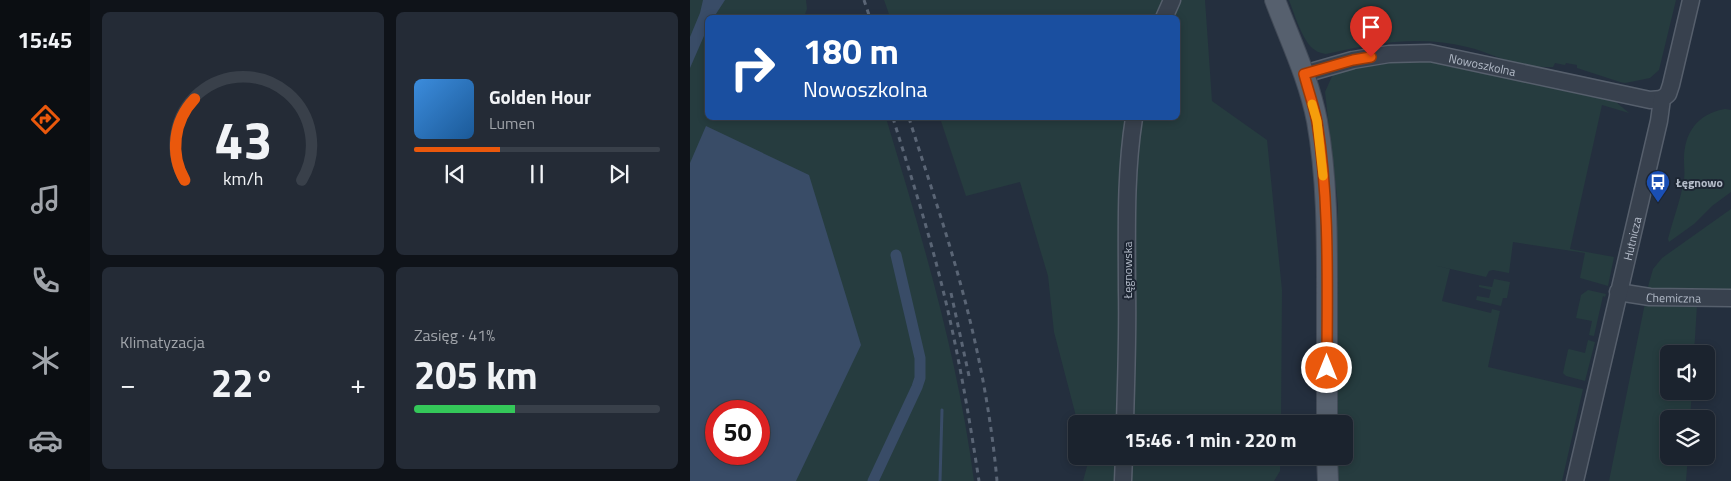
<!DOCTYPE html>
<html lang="pl">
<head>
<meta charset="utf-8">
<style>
  body { margin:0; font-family:"Titillium Web",sans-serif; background:#242b36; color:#f1f3f6; height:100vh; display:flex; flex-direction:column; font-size:19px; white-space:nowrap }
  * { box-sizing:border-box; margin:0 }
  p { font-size:16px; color:#a0a4aa }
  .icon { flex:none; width:28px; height:28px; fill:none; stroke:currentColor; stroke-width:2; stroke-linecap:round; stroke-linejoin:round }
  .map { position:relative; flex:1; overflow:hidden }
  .drawer { display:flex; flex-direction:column; gap:12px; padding:12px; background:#0f1319; width:600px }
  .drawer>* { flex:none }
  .banner { position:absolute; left:15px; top:15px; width:475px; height:105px; border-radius:8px; box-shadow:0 2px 8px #0003,0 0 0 1px #39404a; background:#1a4fa0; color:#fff; overflow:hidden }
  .fabs { position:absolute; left:970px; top:345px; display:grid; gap:10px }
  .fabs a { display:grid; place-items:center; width:55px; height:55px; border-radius:8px; background:#1b232e; box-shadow:0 2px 8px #0003,0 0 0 1px #39404a; font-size:25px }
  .speed { position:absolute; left:15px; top:400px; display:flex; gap:10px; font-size:25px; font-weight:700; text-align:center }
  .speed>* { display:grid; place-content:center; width:65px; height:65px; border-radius:50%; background:#1b232e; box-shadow:0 2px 8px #0003,0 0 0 1px #39404a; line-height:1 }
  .speed .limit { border:8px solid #d22; background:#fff; color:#111 }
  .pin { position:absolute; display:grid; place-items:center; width:42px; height:42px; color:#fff; margin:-51px -21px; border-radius:50% 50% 50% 0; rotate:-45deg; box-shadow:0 0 5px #0007 }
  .pin .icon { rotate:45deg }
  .me { position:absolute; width:55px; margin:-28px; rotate:0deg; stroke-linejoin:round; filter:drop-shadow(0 0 4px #0008) }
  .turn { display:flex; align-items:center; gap:18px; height:105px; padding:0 15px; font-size:22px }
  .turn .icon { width:65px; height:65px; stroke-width:2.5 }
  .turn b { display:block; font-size:35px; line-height:42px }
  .big { font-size:38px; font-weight:700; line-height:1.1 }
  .drawer .card { flex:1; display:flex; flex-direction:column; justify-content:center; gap:8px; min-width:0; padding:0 18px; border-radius:8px; background:#242b36 }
  .drawer .dial { align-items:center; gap:0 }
  .dial svg { height:130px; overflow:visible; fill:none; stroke:#39404a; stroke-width:7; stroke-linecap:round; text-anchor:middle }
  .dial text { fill:#f1f3f6; stroke:none }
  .song { display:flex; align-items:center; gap:15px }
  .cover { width:60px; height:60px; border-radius:8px; background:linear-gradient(135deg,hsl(210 70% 55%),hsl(210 70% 35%)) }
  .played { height:5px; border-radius:2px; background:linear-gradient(90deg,#ea580c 35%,#39404a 35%) }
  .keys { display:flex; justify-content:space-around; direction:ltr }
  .heat { display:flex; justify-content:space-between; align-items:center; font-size:28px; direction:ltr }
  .charge { height:8px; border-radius:4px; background:linear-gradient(90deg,#34c759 41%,#39404a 0) }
  .drawer .tiles { flex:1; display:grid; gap:12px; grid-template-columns:repeat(2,1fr) }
  .trip { position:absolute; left:378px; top:415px; width:285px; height:50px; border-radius:8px; background:#1b232e; box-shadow:0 2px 8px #0003,0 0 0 1px #39404a; font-weight:700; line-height:50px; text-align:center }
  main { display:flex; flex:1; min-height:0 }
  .tab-bar { display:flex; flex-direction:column; width:90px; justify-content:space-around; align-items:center; background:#0b0e12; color:#a0a4aa }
  .tab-bar .icon { width:35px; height:35px }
  .tab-bar .on { color:#ea580c }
  .tab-bar b { font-size:22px; color:#f1f3f6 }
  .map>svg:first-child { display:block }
  .green { fill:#263c3f; fill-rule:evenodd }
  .water { fill:#394c67; fill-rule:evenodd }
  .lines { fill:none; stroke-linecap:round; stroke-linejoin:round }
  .stream { stroke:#394c67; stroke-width:3 }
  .canal { stroke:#394c67; stroke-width:11 }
  .minor-casing { stroke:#565f6c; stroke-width:19 }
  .major-casing { stroke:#414a57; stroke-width:22 }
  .minor { stroke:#38414e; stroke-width:16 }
  .major { stroke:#56606e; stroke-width:20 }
  .rail { stroke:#5a6575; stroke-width:3; stroke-dasharray:5 5; stroke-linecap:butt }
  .route-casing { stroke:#983908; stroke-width:12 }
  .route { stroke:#ea580c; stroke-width:9 }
  .slow { stroke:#f59e0b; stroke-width:9 }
  .labels { text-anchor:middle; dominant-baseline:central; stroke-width:4; stroke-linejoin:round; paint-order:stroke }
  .street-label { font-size:12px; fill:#b4bcc9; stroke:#1d2633 }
  .poi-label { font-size:12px; font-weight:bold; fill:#b4bcc9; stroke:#1d2633; text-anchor:start }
</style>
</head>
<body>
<main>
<nav class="tab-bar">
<b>15:45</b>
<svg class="icon on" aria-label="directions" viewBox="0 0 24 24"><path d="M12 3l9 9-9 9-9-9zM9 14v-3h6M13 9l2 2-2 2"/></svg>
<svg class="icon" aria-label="music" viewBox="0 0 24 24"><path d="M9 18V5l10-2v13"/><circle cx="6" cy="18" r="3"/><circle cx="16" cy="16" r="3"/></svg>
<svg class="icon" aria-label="phone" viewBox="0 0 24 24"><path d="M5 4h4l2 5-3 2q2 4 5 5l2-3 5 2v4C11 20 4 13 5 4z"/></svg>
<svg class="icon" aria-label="climate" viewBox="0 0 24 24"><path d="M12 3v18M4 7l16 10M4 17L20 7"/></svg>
<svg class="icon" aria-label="car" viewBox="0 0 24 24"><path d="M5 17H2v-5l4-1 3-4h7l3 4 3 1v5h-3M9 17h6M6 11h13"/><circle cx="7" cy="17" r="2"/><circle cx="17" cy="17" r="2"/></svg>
</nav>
<section class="drawer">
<div class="tiles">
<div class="card dial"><svg viewBox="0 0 100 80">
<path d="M14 69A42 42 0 1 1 86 69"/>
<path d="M14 69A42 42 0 0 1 20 19" stroke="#ea580c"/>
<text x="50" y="56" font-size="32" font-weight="700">43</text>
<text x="50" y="72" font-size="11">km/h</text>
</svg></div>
<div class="card">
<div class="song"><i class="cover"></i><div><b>Golden Hour</b><p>Lumen</p></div></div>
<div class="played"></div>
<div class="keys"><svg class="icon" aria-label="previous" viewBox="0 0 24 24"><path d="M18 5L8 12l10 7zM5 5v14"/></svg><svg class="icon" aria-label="pause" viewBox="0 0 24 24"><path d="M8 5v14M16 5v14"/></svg><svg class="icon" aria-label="next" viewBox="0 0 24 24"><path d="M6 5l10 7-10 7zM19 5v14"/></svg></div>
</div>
<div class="card"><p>Klimatyzacja</p>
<div class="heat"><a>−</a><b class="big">22°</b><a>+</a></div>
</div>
<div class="card"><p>Zasięg · 41%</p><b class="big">205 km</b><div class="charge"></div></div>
</div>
</section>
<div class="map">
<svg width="1041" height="481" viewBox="0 0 1041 481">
  <rect width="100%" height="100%" fill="#242f3e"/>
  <path class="green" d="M 0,0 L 116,0 L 117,9 L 114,17 L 18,18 L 18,118 L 196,118 C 232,237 268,357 284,481 L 0,481 ZM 26,411 L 69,411 L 69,454 L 26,454 Z
    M 194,0 L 515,0 L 522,101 L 577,140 L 592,290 L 591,424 L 388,424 L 364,332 L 358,276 L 330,182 L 276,196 L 250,118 L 488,118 L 488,18 L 200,17 Z
    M 599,0 L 986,0 L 969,70 L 960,78 L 935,83 L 930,82 L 887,68 L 887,65 L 876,63 L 875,65 L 865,63 L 863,67 C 852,67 843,67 832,65 C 813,61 796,51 777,47 C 730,35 684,43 636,54 C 633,53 628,53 625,50 C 613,43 604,13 599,0 Z
    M 703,60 L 747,60 L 839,79 L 842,84 L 926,102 L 939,113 L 912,105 L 880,249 L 924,257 L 918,286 L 890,278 L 895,253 L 823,242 L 819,273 L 803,270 L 799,271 L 796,277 L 743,265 L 760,269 L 752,301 L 801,313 L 802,309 L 810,311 L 798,367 L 893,389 L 872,481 L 646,481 L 646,456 L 654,456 L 654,424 L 646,424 L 644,295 L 648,205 L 635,92 L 643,74 L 655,69 Z
    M 1035,109 L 1041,110 L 1041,192 L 1022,206 L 1004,224 L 979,242 L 978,239 C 983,219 991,199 994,179 C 995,173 994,167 994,160 C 994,133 1007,114 1035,109 Z
    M 1041,209 L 1041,293 L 957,290 L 963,269 L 972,258 Z
    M 804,279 L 820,282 L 817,298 L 813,298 L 811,306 L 786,300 L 787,296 L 799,298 L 801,290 L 789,287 L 789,285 L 802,287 Z
    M 898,290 L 916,294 L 915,297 L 913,296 L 904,336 L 899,335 L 902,321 L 886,318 L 891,295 Z
    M 955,303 L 1007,305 L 1004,354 L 979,354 L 979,391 L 1002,391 L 1000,419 L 979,419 L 979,456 L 998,456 L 996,481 L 919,481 Z
    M 898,340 L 905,342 L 895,381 L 876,376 L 873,373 L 878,350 L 879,349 L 895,353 Z
    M 397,456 L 590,456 L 590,471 L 584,481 L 393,481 L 398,463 Z"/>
  <path class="water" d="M 13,0 L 35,0 L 24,17 L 18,18 L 17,29 L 0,68 L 0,37 L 10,13 Z
    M 16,126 L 119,175 L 171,345 L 106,481 L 0,481 L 0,163 ZM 26,411 L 69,411 L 69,454 L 26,454 Z"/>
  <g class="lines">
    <path class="stream" d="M 250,481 L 252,410"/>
    <path class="canal" d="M 183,481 L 227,387 L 230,378 L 230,358 L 206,255"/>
    <g class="minor-casing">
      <g id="minor">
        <path d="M 474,18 L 482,0"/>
        <path id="s1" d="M 614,74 L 663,60 L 699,54 L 740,53 L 960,100 L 972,99"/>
        <path id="s2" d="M 928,292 L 960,297 L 1041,298"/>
        <path d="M 435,424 C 436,379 438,334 437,290 C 437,232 435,175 444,118"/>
        <path d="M 433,481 L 434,456"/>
        <path id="s3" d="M 885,481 L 969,121 L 972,99 L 978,94 L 981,85 L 1001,0"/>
      </g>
    </g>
    <g class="major-casing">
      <path id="major" d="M 585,0 C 600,40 619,79 627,121 C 638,182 637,245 637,306 C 637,346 637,385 637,424
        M 637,456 L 638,481"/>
    </g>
    <use href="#minor" class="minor"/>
    <use href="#major" class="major"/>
    <path class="rail" d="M 174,0 L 180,18
      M 203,118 C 220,173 238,229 252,286 C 268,350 279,416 289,481
      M 219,118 C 236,172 255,227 270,282 C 288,347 301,414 307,481
      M 261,293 L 279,376"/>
  </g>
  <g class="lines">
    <g class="route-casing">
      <path id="route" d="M 637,368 C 637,286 640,203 627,122 C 624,106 618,90 614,74 L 663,60 L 681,57"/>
    </g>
    <use href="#route" class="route"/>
    <path class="slow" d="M 622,104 L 627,121 L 633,176"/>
  </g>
  <defs>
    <g id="bus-pin" transform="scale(1.25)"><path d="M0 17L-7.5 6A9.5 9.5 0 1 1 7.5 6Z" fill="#1a4fb4" stroke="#1d2633"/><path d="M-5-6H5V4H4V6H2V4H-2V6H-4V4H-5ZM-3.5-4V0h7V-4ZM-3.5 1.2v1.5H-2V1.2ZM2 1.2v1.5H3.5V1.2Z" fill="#fff"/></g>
  </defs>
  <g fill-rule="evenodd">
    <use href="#bus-pin" x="968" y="182"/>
  </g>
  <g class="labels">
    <g class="street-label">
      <text stroke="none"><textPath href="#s1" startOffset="182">Nowoszkolna</textPath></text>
      <text stroke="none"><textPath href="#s3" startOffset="249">Hutnicza</textPath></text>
      <text transform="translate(437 270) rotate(-90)">Łęgnowska</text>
      <text stroke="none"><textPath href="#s2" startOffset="56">Chemiczna</textPath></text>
    </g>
    <g class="poi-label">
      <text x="986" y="182">Łęgnowo</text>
    </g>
  </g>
</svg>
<div class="fabs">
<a><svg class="icon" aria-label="sound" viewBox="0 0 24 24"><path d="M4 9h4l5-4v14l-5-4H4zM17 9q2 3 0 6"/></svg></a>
<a><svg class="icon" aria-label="layers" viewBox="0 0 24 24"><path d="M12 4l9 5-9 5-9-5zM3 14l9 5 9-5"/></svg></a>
</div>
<div class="speed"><div class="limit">50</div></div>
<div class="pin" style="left:681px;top:57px;background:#d93025"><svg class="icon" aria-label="arrive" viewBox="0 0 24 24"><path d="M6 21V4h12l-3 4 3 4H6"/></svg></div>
<svg class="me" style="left:637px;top:368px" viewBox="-20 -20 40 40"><circle r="17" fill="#ea580c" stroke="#fff" stroke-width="3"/><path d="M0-11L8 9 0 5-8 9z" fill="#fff"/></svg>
<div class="trip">15:46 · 1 min · 220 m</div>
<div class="banner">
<div class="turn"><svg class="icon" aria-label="right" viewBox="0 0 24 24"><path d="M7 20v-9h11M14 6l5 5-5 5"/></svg><div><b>180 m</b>Nowoszkolna</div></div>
</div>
</div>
</main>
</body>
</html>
